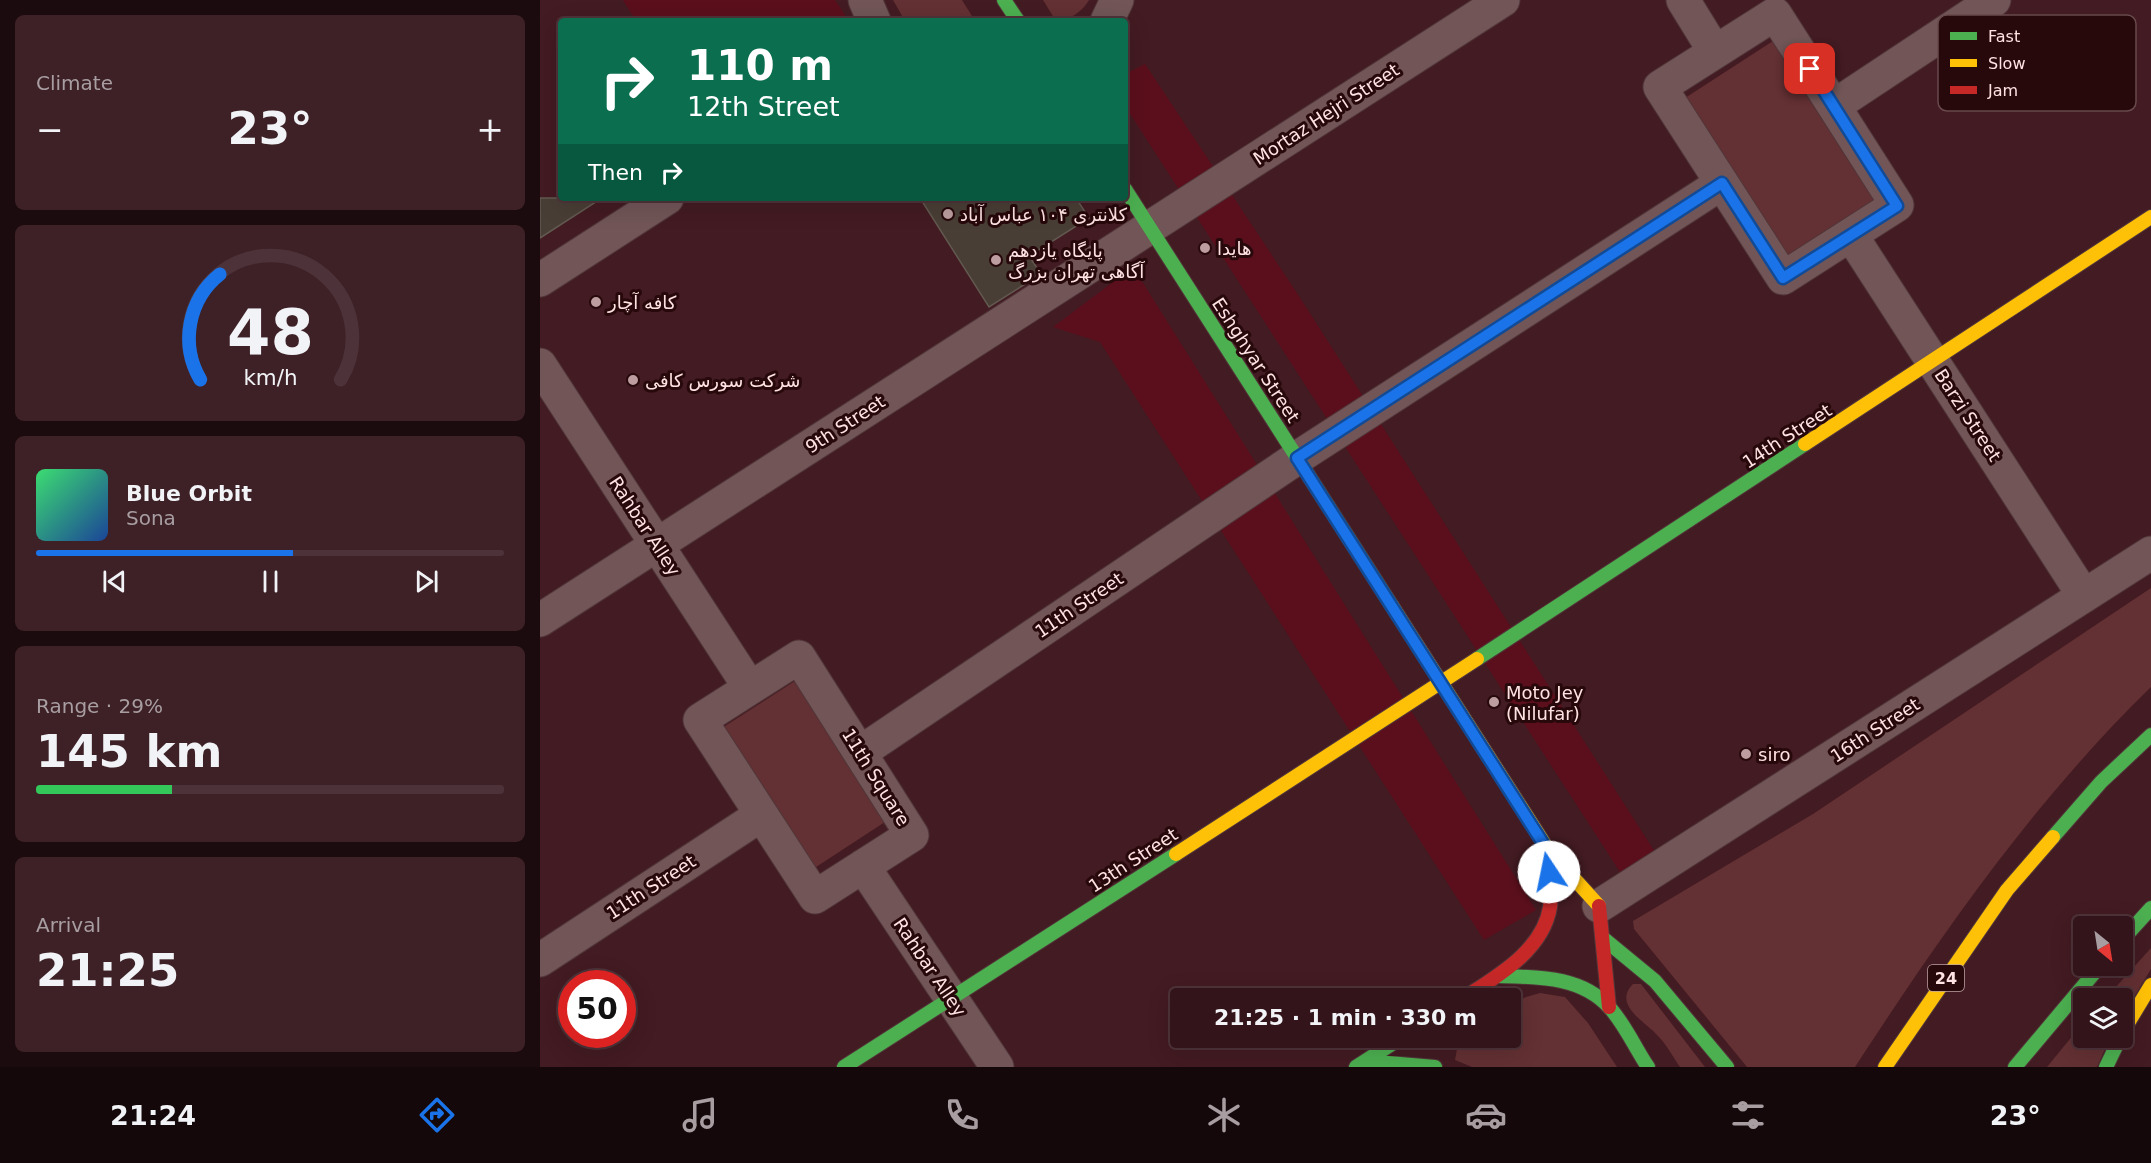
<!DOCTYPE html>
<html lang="en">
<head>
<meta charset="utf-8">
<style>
  body { margin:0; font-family:"DejaVu Sans",Cairo,sans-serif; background:#3d2127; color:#f1f3f6; height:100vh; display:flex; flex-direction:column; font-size:22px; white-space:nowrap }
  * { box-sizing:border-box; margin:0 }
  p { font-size:20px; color:#a89ea2 }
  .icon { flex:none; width:33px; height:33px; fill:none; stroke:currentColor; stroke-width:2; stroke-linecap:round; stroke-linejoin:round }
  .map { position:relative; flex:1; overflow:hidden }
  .sheet { display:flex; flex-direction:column; gap:15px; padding:15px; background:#1c0b0e; width:540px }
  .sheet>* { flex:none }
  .banner { position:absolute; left:18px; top:18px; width:570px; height:183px; border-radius:6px; box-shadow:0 6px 24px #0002,0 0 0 2px #4d3339; background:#0b6e4f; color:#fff; overflow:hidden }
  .needle { width:39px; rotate:150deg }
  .controls { position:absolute; left:1533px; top:916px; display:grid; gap:12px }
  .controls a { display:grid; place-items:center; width:60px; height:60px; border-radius:6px; background:#32141a; box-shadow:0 6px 24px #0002,0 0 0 2px #4d3339; font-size:30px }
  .speed { position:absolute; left:18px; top:970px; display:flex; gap:12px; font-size:30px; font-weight:700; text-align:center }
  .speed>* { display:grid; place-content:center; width:78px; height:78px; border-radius:50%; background:#32141a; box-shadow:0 6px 24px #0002,0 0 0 2px #4d3339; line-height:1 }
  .speed .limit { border:9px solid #d22; background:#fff; color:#111 }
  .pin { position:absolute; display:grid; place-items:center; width:51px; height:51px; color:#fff; margin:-26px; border-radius:12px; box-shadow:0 3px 9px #0006 }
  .me { position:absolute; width:66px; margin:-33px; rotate:349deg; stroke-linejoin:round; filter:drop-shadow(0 0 4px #0008) }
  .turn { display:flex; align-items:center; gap:21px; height:126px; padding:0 30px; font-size:27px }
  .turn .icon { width:78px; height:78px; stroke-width:2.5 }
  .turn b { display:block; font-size:42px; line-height:51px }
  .then { display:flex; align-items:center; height:57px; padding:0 30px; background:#0003; gap:12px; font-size:22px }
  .big { font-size:45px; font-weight:800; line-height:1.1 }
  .sheet .card { flex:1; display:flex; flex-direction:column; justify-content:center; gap:9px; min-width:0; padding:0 21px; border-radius:9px; background:#3d2127 }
  .sheet .dial { align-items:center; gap:0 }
  .dial svg { height:156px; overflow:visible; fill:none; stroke:#4d3339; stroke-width:7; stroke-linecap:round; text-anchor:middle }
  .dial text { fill:#f1f3f6; stroke:none }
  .song { display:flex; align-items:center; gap:18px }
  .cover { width:72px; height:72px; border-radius:9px; background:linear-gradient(135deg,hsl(140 70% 55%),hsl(220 70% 35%)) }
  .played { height:6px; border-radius:3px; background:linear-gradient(90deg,#1a73e8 55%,#4d3339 55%) }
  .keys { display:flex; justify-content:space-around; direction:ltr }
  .heat { display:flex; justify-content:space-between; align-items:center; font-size:33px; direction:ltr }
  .charge { height:9px; border-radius:4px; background:linear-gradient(90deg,#34c759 29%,#4d3339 0) }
  .trip { position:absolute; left:630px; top:988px; width:351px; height:60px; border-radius:6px; background:#32141a; box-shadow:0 6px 24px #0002,0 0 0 2px #4d3339; font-weight:800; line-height:60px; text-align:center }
  .tabs { display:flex; height:96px; justify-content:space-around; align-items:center; background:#14080a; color:#a89ea2 }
  .tabs .icon { width:42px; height:42px }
  .tabs .selected { color:#1a73e8 }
  .tabs b { font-size:27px; color:#f1f3f6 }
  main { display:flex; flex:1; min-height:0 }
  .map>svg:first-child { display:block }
  .built { fill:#5b0f1c }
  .green { fill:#633033 }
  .building { fill:#493e36; stroke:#625950; stroke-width:1.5 }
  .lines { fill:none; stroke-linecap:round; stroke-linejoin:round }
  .street-casing { stroke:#513639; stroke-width:35 }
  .fast-casing { stroke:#513639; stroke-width:16 }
  .slow-casing { stroke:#513639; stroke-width:16 }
  .jam-casing { stroke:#513639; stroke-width:16 }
  .street { stroke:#715557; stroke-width:33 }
  .fast { stroke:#4caf50; stroke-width:14 }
  .slow { stroke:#ffc107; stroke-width:14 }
  .jam { stroke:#c62828; stroke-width:14 }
  .route-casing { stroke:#114b97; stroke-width:15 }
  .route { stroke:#1a73e8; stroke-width:10 }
  .poi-dot { fill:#bd9d9f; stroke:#27080b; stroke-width:2 }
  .labels { text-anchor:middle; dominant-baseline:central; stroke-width:6; stroke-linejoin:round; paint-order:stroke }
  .shield { fill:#27080b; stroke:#bea1a2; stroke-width:1.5 }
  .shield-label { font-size:16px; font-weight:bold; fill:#ffe3e3 }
  .street-label { font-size:18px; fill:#ffe3e3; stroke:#27080b }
  .poi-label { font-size:18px; fill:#ffe3e3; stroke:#27080b; text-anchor:start }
  .key { fill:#27080b; stroke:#684a4c; stroke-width:1.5 }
  .key-label { font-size:16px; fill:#ffe3e3 }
</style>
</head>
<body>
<main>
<section class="sheet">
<div class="card"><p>Climate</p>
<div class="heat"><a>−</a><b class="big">23°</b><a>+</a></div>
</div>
<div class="card dial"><svg viewBox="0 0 100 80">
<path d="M14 69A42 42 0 1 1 86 69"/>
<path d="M14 69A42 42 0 0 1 24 15" stroke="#1a73e8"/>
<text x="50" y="56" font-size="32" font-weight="700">48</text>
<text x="50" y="72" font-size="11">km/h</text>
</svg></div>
<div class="card">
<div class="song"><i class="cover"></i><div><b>Blue Orbit</b><p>Sona</p></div></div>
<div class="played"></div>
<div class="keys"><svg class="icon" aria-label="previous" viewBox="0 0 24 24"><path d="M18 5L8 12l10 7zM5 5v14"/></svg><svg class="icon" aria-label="pause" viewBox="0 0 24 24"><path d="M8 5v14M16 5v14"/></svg><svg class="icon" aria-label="next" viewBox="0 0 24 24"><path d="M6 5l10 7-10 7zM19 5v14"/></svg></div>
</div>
<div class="card"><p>Range · 29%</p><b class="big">145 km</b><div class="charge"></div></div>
<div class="card"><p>Arrival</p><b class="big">21:25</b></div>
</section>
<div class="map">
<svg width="1611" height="1067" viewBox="0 0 1611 1067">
  <rect width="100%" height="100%" fill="#431b22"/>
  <path class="built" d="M 83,0 L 295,0 L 309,21 L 96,21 Z
    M 605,64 L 755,290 L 1115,852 L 1080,872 L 585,106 L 585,74 Z
    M 593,267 L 996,910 L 944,940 L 560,342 L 513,327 Z"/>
  <path class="green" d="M 353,0 L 422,0 L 435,21 L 365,21 Z
    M 503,0 L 549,0 C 543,11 529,21 516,21 Z
    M 1233,41 L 1335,201 L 1247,257 L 1145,98 Z
    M 1611,588 L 1611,687 C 1495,800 1403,932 1315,1067 L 1207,1067 L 1094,929 L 1093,921 L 1273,814 Z
    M 255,681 L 345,822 L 273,869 L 182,728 Z
    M 1611,948 L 1611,969 L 1583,1015 L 1582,999 L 1565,999 Z
    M 1093,984 L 1101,984 L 1165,1067 L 1140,1067 C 1133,1057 1127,1045 1118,1036 C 1106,1022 1072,1005 1093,984 Z
    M 1000,993 L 1025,997 L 1048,1023 L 1077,1067 L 932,1067 L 915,1060 L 919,1038 L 970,1038 L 971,1005 L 986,997 Z
    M 1543,1023 L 1544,1038 L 1570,1038 L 1557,1067 L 1507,1067 Z"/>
  <path class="building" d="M 0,198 L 62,198 L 0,238 Z
    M 380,198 L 536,198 L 549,218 L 489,256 L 501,274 L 449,307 Z"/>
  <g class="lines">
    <g class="street-casing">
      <path id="street" d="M 325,0 L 334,21
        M 1143,0 L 1175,52
        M 1235,14 L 1357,205 L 1243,278 L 1120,87 Z
        M 567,21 L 577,0
        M 1294,106 L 1454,0
        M 1311,235 L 1544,596
        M 0,280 L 127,198
        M 0,365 L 210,688
        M 0,620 L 963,0
        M 259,657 L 372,835 L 275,897 L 160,720 Z
        M 321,752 L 757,458 L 1182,183
        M 323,866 L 457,1067
        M 1059,906 L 1611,553
        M 0,960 L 221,815"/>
    </g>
    <g class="fast-casing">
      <path id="fast" d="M 464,0 L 478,21
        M 585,189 L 852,606
        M 937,659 L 1265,444
        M 1513,837 L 1561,782 L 1611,735
        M 1064,939 L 1115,981 L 1187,1067
        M 1582,940 L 1611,908
        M 958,976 C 998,977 1042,976 1070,1008 C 1086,1026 1095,1048 1108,1067
        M 825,1061 L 895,1067
        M 304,1067 L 636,854
        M 816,1067 L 861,1038
        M 1475,1067 L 1560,966
        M 1566,1067 L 1580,1038"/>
    </g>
    <g class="slow-casing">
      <path id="slow" d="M 1265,444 L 1611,217
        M 852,606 L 1009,851 L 1059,906
        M 636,854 L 937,659
        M 1582,1033 L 1611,985
        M 1345,1067 L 1467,890 L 1513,837"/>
    </g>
    <g class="jam-casing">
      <path id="jam" d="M 1059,906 L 1069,1007
        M 922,999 C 956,977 1003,951 1010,907 C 1013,889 1009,870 1009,851"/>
    </g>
    <use href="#street" class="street"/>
    <use href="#fast" class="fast"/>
    <use href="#slow" class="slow"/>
    <use href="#jam" class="jam"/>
  </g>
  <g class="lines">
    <g class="route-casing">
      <path id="route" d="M 1009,872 L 1008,851 L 757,458 L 1182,183 L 1243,278 L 1357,206 L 1270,69"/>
    </g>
    <use href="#route" class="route"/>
  </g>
  <g class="poi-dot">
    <circle cx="408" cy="214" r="6"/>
    <circle cx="665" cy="248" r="6"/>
    <circle cx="456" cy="260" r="6"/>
    <circle cx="56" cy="302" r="6"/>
    <circle cx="93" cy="380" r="6"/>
    <circle cx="954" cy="702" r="6"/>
    <circle cx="1206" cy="754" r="6"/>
  </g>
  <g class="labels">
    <rect class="shield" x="1388" y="965" width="36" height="26" rx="4.5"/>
    <g class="shield-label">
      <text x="1406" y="978">24</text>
    </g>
    <g class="street-label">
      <text transform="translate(786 114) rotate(-33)">Mortaz Hejri Street</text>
      <text transform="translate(716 360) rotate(57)">Eshghyar Street</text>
      <text transform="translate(1428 415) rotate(57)">Barzi Street</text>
      <text transform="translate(305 424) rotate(-33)">9th Street</text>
      <text transform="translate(1247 436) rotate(-33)">14th Street</text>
      <text transform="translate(105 526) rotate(57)">Rahbar Alley</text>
      <text transform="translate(539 605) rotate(-34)">11th Street</text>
      <text transform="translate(1335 730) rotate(-33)">16th Street</text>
      <text transform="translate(336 777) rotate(58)">11th Square</text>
      <text transform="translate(593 860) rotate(-33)">13th Street</text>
      <text transform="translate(111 887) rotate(-33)">11th Street</text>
      <text transform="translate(390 967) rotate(56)">Rahbar Alley</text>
    </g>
    <g class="poi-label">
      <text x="420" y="214">کلانتری ۱۰۴ عباس آباد</text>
      <text x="677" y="248">هایدا</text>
      <text x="468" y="250">پایگاه یازدهم<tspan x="468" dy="21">آگاهی تهران بزرگ</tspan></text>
      <text x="68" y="302">کافه آچار</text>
      <text x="105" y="380">شرکت سورس کافی</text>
      <text x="966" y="692">Moto Jey<tspan x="966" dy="21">(Nilufar)</tspan></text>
      <text x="1218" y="754">siro</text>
    </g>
  </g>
  <rect x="1398" y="15" width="198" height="96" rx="9" class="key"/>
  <rect x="1410" y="32" width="27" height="8" fill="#4caf50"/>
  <rect x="1410" y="59" width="27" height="8" fill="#ffc107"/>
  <rect x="1410" y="86" width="27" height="8" fill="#c62828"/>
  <g class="key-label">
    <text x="1448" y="42">Fast</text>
    <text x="1448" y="69">Slow</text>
    <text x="1448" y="96">Jam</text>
  </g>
</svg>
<div class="controls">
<a><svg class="needle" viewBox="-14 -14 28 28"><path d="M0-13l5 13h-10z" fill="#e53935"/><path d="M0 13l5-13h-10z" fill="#a89ea2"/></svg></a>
<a><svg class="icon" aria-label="layers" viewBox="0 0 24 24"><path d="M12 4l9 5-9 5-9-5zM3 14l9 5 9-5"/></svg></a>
</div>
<div class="speed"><div class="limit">50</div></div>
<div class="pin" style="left:1270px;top:69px;background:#d93025"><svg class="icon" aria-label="arrive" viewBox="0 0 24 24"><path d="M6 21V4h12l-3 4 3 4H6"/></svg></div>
<svg class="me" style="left:1009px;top:872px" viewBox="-20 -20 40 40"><circle r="19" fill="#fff"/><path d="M0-13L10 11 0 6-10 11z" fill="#1a73e8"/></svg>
<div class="trip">21:25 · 1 min · 330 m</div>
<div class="banner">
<div class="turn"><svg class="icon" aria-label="right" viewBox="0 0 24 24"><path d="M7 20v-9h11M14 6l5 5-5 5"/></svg><div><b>110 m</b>12th Street</div></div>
<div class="then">Then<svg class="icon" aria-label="right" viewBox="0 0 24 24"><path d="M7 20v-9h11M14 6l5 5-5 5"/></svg></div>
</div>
</div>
</main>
<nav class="tabs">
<b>21:24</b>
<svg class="icon selected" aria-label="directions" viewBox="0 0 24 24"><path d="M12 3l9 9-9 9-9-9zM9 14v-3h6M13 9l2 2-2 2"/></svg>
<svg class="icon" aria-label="music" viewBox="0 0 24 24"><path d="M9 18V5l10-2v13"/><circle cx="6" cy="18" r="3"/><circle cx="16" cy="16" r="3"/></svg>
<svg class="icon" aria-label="phone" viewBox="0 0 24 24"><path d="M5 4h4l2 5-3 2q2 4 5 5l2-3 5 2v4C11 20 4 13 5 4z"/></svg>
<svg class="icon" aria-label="climate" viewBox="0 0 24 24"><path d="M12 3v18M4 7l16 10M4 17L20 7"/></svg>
<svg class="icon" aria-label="car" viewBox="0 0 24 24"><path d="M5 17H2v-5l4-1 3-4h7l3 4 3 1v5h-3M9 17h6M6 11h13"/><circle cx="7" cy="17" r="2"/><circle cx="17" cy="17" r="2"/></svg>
<svg class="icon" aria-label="filters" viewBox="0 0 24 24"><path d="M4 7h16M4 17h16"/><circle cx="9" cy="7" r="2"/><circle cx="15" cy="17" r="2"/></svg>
<b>23°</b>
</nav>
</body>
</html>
